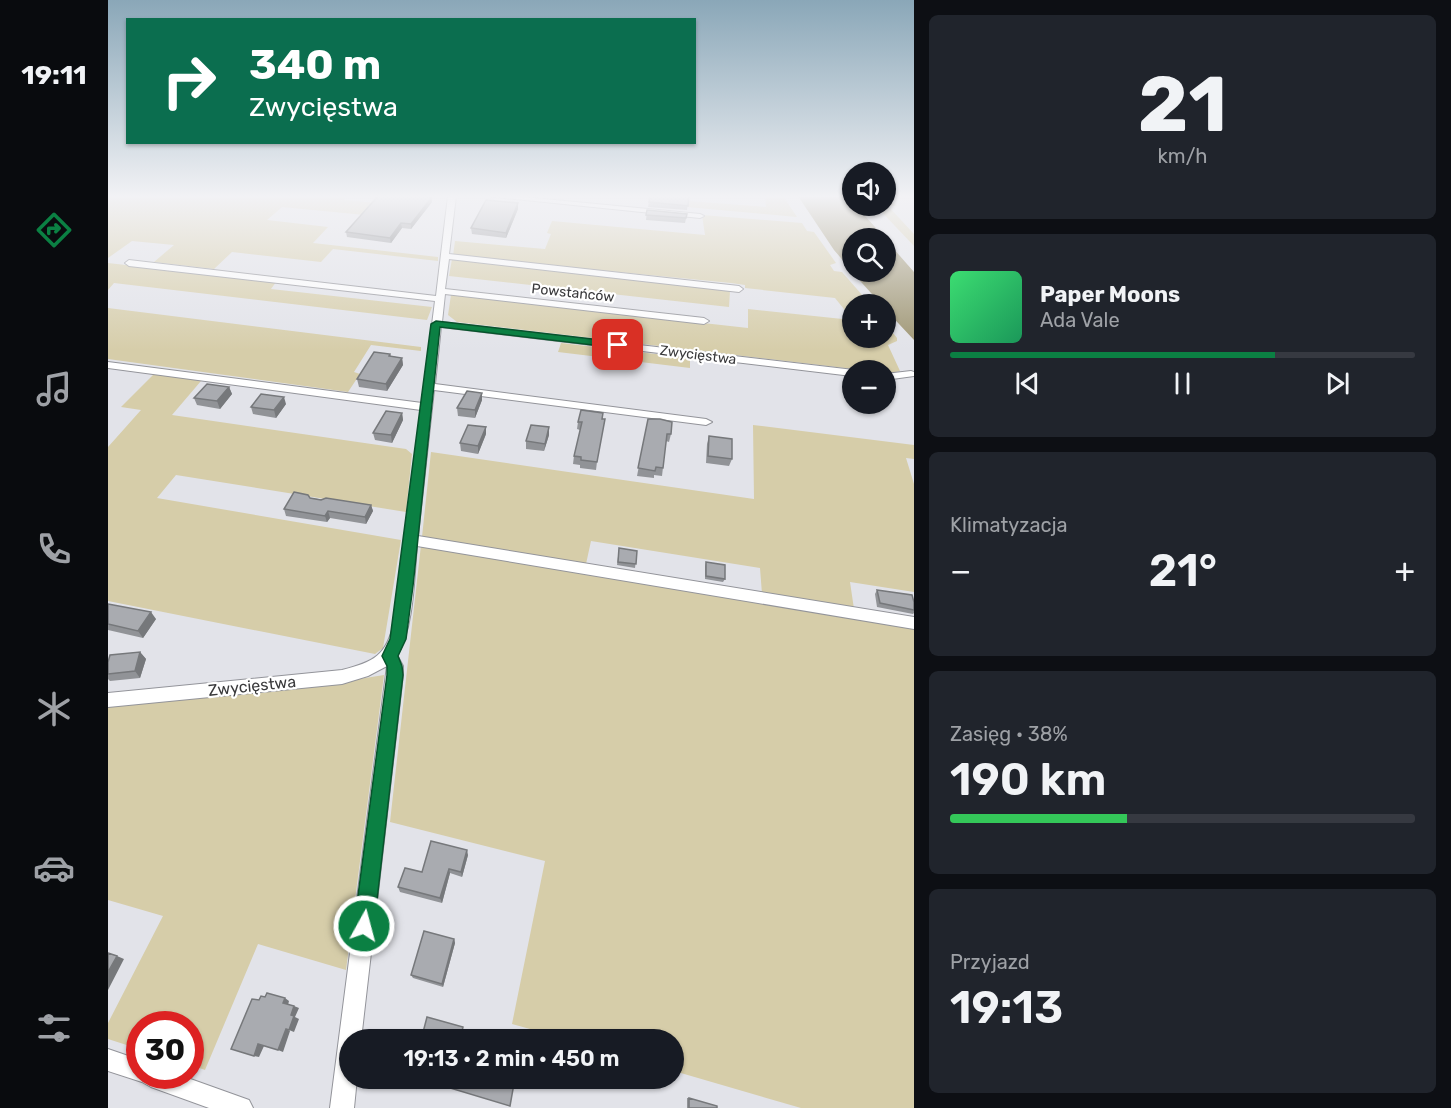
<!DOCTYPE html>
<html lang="pl">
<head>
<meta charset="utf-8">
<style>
  body { margin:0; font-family:Rubik,sans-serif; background:#20242c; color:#f1f3f6; height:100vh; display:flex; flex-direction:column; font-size:22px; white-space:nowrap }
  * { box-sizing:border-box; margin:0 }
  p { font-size:20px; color:#9ea1a6 }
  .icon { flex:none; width:33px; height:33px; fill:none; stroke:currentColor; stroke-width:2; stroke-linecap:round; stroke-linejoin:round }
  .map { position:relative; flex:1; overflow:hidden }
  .sheet { display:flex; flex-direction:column; gap:15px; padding:15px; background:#0d0f14; width:537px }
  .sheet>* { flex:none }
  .hud { position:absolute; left:18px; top:18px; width:570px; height:126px; border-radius:0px; box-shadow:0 2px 4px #0004; background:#0b6e4f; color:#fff; overflow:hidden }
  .tools { position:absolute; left:734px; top:162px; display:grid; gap:12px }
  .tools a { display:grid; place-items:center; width:54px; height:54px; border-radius:50%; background:#171b24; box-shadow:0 2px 4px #0004; font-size:30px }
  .speed { position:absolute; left:18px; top:1011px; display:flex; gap:12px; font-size:30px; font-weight:700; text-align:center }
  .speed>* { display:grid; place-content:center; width:78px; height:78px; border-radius:50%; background:#171b24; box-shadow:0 2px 4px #0004; line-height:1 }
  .speed .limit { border:9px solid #d22; background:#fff; color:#111 }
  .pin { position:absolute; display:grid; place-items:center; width:51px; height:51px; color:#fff; margin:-26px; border-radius:12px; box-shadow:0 3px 9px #0006 }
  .me { position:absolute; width:66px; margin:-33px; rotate:7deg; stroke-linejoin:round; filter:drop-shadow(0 0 4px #0008) }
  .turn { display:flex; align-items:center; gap:21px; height:126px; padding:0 24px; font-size:27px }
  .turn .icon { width:78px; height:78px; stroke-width:2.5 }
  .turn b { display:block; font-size:42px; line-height:51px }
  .big { font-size:45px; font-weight:600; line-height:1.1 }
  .sheet .card { flex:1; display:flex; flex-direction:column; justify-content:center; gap:9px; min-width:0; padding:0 21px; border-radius:9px; background:#20242c }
  .sheet .dial { align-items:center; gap:0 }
  .dial b { font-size:78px; line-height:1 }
  .song { display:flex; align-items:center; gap:18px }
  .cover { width:72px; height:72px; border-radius:9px; background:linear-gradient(135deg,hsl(140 70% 55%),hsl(150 70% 35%)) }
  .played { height:6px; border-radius:3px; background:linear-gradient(90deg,#0b8043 70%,#363941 70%) }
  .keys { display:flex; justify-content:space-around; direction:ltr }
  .heat { display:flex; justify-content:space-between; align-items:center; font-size:33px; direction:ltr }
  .charge { height:9px; border-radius:4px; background:linear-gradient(90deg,#34c759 38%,#363941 0) }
  .trip { position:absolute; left:231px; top:1029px; width:345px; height:60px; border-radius:30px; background:#171b24; box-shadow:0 2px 4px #0004; font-weight:600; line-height:60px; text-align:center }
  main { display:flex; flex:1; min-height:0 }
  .menu { display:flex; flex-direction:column; width:108px; justify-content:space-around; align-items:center; background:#090b0e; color:#9ea1a6 }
  .menu .icon { width:42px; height:42px }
  .menu .selected { color:#0b8043 }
  .menu b { font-size:27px; color:#f1f3f6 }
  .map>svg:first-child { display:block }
  .green { fill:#d6cda9 }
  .water { fill:#9d9471 }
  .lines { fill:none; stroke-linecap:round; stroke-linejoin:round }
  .minor-casing { stroke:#93949a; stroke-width:2 }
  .minor { fill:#fff; fill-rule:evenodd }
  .wall { fill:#919397 }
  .shaded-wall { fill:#76787b }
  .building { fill:#a9abb0; stroke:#76787b; stroke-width:1.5 }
  .route { fill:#0b8043; stroke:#07532c; stroke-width:1.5 }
  .labels { text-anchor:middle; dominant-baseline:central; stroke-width:4.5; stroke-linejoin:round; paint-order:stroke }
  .far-street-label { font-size:14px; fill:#39393b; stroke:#fff }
  .street-label { font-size:16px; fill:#39393b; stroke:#fff }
</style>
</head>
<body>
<main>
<nav class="menu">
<b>19:11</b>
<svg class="icon selected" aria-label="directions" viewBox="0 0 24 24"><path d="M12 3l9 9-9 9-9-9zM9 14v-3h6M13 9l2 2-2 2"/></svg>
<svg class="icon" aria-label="music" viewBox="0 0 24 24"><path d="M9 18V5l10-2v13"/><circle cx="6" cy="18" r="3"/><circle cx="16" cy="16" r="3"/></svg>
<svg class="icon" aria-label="phone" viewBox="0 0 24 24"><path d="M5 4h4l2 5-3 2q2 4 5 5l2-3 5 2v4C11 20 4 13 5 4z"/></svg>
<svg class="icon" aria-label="climate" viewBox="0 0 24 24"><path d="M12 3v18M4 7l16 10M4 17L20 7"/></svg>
<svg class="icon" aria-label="car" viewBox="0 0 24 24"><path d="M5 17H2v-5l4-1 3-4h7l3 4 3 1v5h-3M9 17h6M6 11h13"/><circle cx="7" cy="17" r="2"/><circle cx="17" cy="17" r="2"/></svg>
<svg class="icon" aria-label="filters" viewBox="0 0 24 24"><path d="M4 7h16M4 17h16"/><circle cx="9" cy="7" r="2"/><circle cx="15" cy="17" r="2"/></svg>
</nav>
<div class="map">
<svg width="806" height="1108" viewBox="0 0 806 1108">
  <rect width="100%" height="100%" fill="#e2e3e9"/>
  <path class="green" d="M 0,196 L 239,196 L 236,200 L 268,203 L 257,215 L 174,207 L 159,220 L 220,227 L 205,243 L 330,257 L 330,261 L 225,249 L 213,262 L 124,252 L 106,269 L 46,262 L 66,245 L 24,241 L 0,258 Z
    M 657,196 L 675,196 L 689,217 L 579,207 L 580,201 L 658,207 Z
    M 777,196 L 790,206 L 780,206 L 806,234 L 806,246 L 768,206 L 777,206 Z
    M 594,215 L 694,223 L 699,231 L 706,232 L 728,263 L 722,265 L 726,271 L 734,272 L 762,304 L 744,304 L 744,319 L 727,298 L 637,288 L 637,285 L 623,283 L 345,256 L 347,241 L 437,249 L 443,234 L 439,233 L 444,221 L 597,235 Z
    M 344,259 L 622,291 L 621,307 L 341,276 Z
    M 0,263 L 168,282 L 163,289 L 324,307 L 319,320 L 6,283 L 0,290 Z
    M 343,295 L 640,328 L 640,309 L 744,320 L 744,338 L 777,338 L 777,323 L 789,338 L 789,341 L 780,345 L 792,371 L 779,374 L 777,370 L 754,370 L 349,322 L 340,315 Z
    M 0,308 L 313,347 L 313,351 L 263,345 L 246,372 L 252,374 L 240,392 L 0,359 Z
    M 453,343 L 582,358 L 582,368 L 450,352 Z
    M 46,374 L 93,381 L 64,415 L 298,449 L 304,454 L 298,512 L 68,475 L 49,498 L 293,540 L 275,648 L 267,654 L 0,601 L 0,447 L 33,410 L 13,407 Z
    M 645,425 L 806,445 L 806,459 L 798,458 L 806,484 L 806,592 L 742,582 L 746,609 L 654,594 L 652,568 L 483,541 L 478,564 L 314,537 L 323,452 L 646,499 Z
    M 313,545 L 806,627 L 806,1108 L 693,1108 L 566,1071 L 566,1040 L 458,1039 L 404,1024 L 437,861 L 282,822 Z
    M 276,675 L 238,970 L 150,944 L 97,1070 L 83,1065 L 82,1024 L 32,1024 L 31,1049 L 0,1039 L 0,1023 L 55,916 L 0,900 L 0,707 L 232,682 Z"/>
  <path class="water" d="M 690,196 L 741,196 L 744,200 L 744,206 L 748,206 L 777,238 L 744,238 L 744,271 L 726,250 Z
    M 777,239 L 806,272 L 806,340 L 777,309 L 777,304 L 773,304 L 744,272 L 777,272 Z"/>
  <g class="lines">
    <g class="minor-casing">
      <path id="minor" d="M 340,196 L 348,196 L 341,254 L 631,286 L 635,289 L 631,292 L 341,259 L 337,289 L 596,318 L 601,321 L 596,324 L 337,294 L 334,322 L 746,370 L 744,370 L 744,376 L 333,327 L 327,384 L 598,419 L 604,422 L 598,425 L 326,390 L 310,536 L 806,617 L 806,629 L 309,546 C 306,577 306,629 289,655 L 295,666 L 295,675 L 253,1040 L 242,1040 L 242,1078 L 249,1078 L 246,1108 L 222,1108 L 279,666 L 260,676 L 234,684 L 0,707 L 0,693 L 234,670 C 265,662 279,656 286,622 L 313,410 L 0,368 L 0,362 L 314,403 L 327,301 L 21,266 L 17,263 L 21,260 L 328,296 Z
        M 377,196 L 405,196 L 592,214 L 596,216 L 592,218 Z
        M 803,371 L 806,372 L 806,376 L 777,380 L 777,374 Z
        M 0,1049 L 32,1060 L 32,1076 L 74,1076 L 141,1100 L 145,1108 L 101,1108 L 43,1087 L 34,1082 L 0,1071 Z"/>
    </g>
    <use href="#minor" class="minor"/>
  </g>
  <path class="wall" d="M 542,196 L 581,196 L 579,210 L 540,207 Z
    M 324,197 L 324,202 L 303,229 L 294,228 L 283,243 L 239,237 L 238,232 Z
    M 410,209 L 398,238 L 364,234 L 363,228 Z
    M 539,210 L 579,214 L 577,223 L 538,220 Z
    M 282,354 L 283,356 L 294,358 L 295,365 L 279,391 L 251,387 L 249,379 Z
    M 121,387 L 124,394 L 112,409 L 89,405 L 86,398 Z
    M 374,393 L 374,400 L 367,418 L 350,416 L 349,408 Z
    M 178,404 L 168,418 L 145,414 L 143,407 Z
    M 294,413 L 295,420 L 284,443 L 267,440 L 265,433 Z
    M 495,413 L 488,470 L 472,468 L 472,465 L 465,464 L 466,456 L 472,430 L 469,429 L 470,422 Z
    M 540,419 L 563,434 L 561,442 L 558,441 L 554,476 L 546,475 L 546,478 L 529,476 Z
    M 441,427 L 441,435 L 436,451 L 418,449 L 418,441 Z
    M 378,434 L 370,454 L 353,451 L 352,443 Z
    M 601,436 L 624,459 L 621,466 L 598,463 L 599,444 Z
    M 202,498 L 263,505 L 265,511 L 258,524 L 222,518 L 219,522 L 178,516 L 176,509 Z
    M 511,548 L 529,551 L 527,568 L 509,565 Z
    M 598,562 L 617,579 L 615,582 L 597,579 L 597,566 Z
    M 769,590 L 806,602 L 806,613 L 805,614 L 769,607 L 767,594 Z
    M 0,604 L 48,619 L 35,638 L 0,630 Z
    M 32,652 L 38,659 L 32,678 L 2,681 L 0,679 L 0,662 Z
    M 360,855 L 354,877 L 342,873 L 334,903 L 292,892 L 290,887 L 314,872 Z
    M 346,939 L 347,943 L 335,987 L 305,978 L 303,975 Z
    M 579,1098 L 581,1098 L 609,1108 L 579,1108 Z"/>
  <path class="shaded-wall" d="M 321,196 L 324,196 L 322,199 L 324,197 L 324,202 L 303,229 L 303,224 Z
    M 410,203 L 410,209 L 398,238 L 398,233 Z
    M 293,223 L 294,228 L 283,243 L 282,238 Z
    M 294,358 L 295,365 L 279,391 L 278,384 Z
    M 121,387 L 124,394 L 112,409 L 109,401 Z
    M 374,393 L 374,400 L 367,418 L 367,410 Z
    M 176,397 L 178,404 L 168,418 L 166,410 Z
    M 294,413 L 295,420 L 284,443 L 283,435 Z
    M 378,427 L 378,434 L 370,454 L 370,446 Z
    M 441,427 L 441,435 L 436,451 L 437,444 Z
    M 263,505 L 265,511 L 258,524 L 257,517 Z
    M 220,511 L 222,518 L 219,522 L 217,516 Z
    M 43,612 L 48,619 L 35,638 L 30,631 Z
    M 32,652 L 38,659 L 32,678 L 27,671 Z
    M 359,850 L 360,855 L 354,877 L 353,872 Z
    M 341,869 L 342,873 L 334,903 L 332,898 Z
    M 346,939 L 347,943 L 335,987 L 334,984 Z
    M 9,956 L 16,959 L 0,990 L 0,972 Z
    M 177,998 L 181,1001 L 180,1005 L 175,1003 Z
    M 186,1006 L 191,1008 L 187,1017 L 191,1019 L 186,1032 L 181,1030 L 183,1015 Z
    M 178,1029 L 182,1031 L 175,1052 L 170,1050 Z
    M 150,1044 L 156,1046 L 151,1057 L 146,1056 Z"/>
  <path class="building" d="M 270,196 L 321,196 L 321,197 L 324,197 L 303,224 L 293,223 L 282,238 L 238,232 Z
    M 542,196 L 581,196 L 580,206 L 541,202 Z
    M 378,200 L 410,203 L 398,233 L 363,228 Z
    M 539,210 L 579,214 L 578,218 L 538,215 Z
    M 266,352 L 282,354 L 281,356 L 294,358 L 278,384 L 249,379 Z
    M 99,384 L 121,387 L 109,401 L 86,398 Z
    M 359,391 L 374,393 L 367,410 L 349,408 Z
    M 153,394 L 176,397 L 166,410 L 143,407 Z
    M 473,410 L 495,413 L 494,419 L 497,419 L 489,462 L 473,460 L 473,457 L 466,456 L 474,422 L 470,422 Z
    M 278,411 L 294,413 L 283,435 L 265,433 Z
    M 540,419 L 552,419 L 564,422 L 563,434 L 559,434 L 555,468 L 548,467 L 547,471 L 530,468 Z
    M 360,425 L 378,427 L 370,446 L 352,443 Z
    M 423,425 L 441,427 L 437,444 L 418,441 Z
    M 601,436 L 624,439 L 624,459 L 600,456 Z
    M 186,492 L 200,495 L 202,498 L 213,500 L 218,498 L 263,505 L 257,517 L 220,511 L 217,516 L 176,509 Z
    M 511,548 L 529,551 L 528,564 L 510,562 Z
    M 598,562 L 617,565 L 617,579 L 598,576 Z
    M 769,590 L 804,595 L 806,602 L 806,610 L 772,603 Z
    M 0,604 L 43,612 L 30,631 L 0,624 Z
    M 32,652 L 27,671 L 0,674 L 0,662 L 2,655 Z
    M 323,841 L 359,850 L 353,872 L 341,869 L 332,898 L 290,887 L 297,868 L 314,872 Z
    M 316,931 L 346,939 L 334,984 L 303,975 Z
    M 0,953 L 9,956 L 0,972 Z
    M 159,993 L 177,998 L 175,1003 L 186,1006 L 183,1015 L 186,1016 L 181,1030 L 178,1029 L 170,1050 L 150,1044 L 146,1056 L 123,1049 L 144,999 L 151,1000 L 153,996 L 157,997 Z
    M 319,1017 L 355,1027 L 352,1040 L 313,1040 Z
    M 309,1078 L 407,1078 L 402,1106 Z
    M 581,1098 L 609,1106 L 609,1108 L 581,1108 Z"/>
  <linearGradient id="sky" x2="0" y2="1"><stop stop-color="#8aa7b8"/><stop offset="0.56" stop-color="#f2f2f5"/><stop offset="1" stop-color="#f2f2f5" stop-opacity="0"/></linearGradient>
  <rect width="806" height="351" fill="url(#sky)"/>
  <path class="route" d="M 328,321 L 510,342 L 515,345 L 510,348 L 332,327 L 305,586 L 298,639 L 290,656 L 294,666 L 295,675 L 266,926 L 263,933 L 256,936 L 249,933 L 246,926 L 279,675 L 279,666 L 274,656 L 282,639 L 323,324 Z"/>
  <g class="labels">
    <g class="far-street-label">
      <text transform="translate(465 293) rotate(6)">Powstańców</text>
      <text transform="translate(590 355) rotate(7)">Zwycięstwa</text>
    </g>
    <g class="street-label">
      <text transform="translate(144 686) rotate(-6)">Zwycięstwa</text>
    </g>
  </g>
</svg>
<div class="tools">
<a><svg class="icon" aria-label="sound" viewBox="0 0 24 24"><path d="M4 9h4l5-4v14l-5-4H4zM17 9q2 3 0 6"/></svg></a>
<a><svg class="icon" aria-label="search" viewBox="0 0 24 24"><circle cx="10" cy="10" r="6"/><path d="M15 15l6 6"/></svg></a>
<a>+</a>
<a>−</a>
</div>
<div class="speed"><div class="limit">30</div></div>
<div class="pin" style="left:510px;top:345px;background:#d93025"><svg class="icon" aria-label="arrive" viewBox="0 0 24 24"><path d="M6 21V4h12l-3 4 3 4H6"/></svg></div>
<svg class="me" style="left:256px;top:926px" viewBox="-20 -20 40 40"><circle r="17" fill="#0b8043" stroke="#fff" stroke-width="3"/><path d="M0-11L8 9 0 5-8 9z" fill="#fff"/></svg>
<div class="trip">19:13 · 2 min · 450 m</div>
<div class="hud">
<div class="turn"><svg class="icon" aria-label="right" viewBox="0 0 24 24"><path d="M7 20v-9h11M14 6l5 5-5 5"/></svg><div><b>340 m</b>Zwycięstwa</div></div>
</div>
</div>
<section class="sheet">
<div class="card dial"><b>21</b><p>km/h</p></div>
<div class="card">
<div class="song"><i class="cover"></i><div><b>Paper Moons</b><p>Ada Vale</p></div></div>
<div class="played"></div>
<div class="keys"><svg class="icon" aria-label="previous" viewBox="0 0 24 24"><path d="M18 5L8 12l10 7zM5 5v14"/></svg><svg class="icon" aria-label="pause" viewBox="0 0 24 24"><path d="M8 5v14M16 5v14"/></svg><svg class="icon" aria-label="next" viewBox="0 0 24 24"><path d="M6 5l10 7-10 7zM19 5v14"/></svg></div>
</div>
<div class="card"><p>Klimatyzacja</p>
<div class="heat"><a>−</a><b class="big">21°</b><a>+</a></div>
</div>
<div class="card"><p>Zasięg · 38%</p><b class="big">190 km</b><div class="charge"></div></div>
<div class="card"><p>Przyjazd</p><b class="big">19:13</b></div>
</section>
</main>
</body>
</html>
